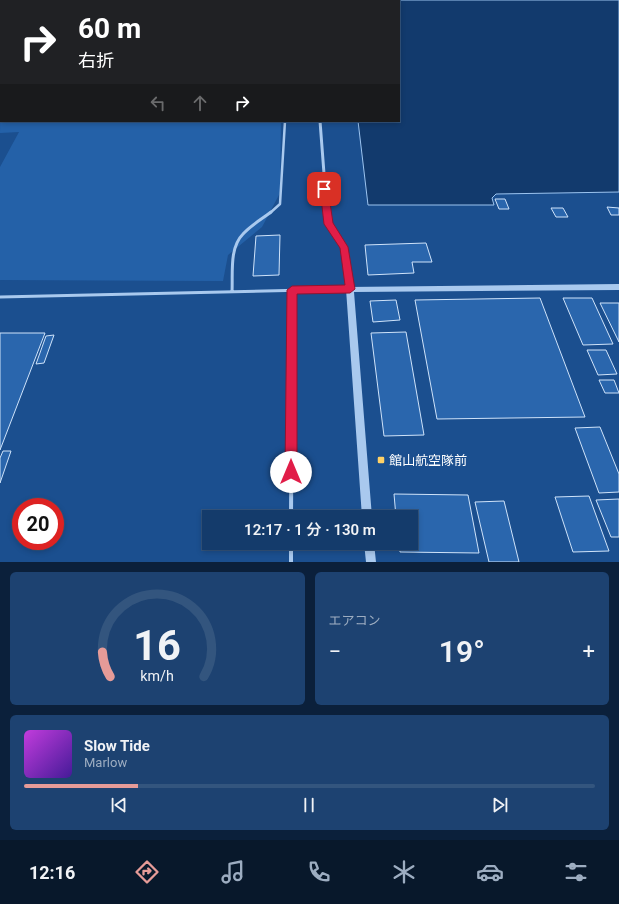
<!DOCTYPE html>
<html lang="ja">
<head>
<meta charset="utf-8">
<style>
  body { margin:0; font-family:Roboto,"Noto Sans JP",sans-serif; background:#1d4271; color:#f1f3f6; height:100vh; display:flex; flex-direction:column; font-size:15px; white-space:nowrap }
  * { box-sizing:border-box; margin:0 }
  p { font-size:13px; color:#9dadc1 }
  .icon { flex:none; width:22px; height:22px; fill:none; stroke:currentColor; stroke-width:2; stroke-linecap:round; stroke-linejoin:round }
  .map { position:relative; height:562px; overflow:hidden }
  .sheet { display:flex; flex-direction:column; gap:10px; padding:10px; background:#0b203b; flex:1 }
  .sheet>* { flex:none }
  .banner { position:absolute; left:0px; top:0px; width:400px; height:122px; box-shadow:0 2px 6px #0003,0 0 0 1px #33557e; background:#202124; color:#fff; overflow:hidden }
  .speed { position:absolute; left:12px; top:498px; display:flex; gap:8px; font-size:20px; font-weight:700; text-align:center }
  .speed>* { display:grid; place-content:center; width:52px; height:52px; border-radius:50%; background:#143b6b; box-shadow:0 2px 6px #0003,0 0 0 1px #33557e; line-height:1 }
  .speed .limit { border:6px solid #d22; background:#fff; color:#111 }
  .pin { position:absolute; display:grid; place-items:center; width:34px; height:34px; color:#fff; margin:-17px; border-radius:8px; box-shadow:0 2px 6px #0006 }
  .me { position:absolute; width:44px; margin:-22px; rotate:0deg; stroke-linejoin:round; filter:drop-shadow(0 0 3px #0008) }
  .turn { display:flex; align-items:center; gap:14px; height:84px; padding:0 12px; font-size:18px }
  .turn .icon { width:52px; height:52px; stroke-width:2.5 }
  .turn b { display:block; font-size:28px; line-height:34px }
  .lanes { display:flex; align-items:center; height:38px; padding:0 12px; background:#0003; justify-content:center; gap:20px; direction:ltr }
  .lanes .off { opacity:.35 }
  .big { font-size:30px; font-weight:600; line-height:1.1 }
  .sheet .tile { flex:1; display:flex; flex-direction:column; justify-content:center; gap:6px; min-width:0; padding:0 14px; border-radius:6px; background:#1d4271 }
  .sheet .dial { align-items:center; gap:0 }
  .dial svg { height:104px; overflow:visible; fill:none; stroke:#33557e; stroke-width:7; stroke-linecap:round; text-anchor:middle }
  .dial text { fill:#f1f3f6; stroke:none }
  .song { display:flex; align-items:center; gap:12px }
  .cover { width:48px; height:48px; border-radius:6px; background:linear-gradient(135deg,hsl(290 70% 55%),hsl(260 70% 35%)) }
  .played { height:4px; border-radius:2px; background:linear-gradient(90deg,#e69b98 20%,#33557e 20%) }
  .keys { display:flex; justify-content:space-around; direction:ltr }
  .heat { display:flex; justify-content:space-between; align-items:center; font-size:22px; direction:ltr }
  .sheet .tiles { flex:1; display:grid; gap:10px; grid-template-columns:1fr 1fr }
  .tile:last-child { grid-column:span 2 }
  .trip { position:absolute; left:202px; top:510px; width:216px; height:40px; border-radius:0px; background:#143b6b; box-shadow:0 2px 6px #0003,0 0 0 1px #33557e; font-weight:600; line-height:40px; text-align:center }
  .tab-bar { display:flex; height:64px; justify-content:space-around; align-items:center; background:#08182b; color:#9dadc1 }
  .tab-bar .icon { width:28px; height:28px }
  .tab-bar .on { color:#e69b98 }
  .tab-bar b { font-size:18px; color:#f1f3f6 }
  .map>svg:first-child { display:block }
  .green { fill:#2461a8 }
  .water { fill:#123a6d; stroke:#9cc4f0 }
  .building { fill:#2a66ad; stroke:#cfe3fa }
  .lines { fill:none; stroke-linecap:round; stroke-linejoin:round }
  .service-far2 { stroke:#a9c9ee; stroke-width:2.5 }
  .service-far1 { stroke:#a9c9ee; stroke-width:3 }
  .service { stroke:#a9c9ee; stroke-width:4 }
  .minor-far1 { stroke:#a9c9ee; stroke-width:3 }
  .minor { stroke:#a9c9ee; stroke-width:4 }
  .tertiary { fill:#a9c9ee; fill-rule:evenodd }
  .route { fill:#e11d48; stroke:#92132f }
  .poi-dot { fill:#ffd166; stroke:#1b4f8f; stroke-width:1.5 }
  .labels { text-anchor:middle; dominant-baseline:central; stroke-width:4; stroke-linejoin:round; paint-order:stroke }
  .near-poi-label { font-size:13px; fill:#fff; stroke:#1b4f8f; text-anchor:start }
</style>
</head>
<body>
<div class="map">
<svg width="619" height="562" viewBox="0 0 619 562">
  <rect width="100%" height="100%" fill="#1b4f8f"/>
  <path class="green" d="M 43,0 L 283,0 L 43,1 Z
    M 1,53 L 1,121 L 281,121 L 280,193 L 262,227 L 228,255 L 223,281 L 0,280 L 0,167 L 19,132 L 0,133 Z"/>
  <path class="water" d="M 343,0 L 619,0 L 619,192 L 496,194 L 492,198 L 494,205 L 368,205 L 358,121 L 399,121 L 399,1 Z"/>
  <path class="building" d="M 495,199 L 505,199 L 509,209 L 499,209 Z
    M 607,207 L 619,208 L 619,215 L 611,215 Z
    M 551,208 L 563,208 L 568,217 L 556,217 Z
    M 280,235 L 279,275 L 253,276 L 256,236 Z
    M 426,243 L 432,262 L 412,262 L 414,273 L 368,275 L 365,245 Z
    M 540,298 L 585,417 L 437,419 L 415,300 Z
    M 563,298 L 592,298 L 613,344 L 583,345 Z
    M 396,300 L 400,320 L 373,322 L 370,301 Z
    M 600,303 L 619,303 L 619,342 Z
    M 406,332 L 424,435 L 384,436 L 371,333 Z
    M 0,333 L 45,333 L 0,450 Z
    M 54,335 L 44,363 L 36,364 L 46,336 Z
    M 587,350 L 606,350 L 617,374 L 598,375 Z
    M 599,380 L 614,380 L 619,393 L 605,393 Z
    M 600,427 L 619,474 L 619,492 L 599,493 L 575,428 Z
    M 3,451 L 11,451 L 0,483 L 0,458 Z
    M 394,494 L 468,495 L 479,553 L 400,552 L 399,543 L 411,543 L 411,517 L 396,517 Z
    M 589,496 L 609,551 L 573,552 L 555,497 Z
    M 619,499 L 619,537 L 611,537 L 596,500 Z
    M 504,501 L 519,562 L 489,562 L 475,502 Z"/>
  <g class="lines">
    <path class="service-far2" d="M 270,213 L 280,204 L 285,121"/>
    <path class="service-far1" d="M 232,292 C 233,274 229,248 243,234 C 251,225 262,219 271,212
      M 0,297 L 350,289
      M 292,366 L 292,290"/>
    <path class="service" d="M 291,517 L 292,365
      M 291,543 L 291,562"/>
    <path class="minor-far1" d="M 320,121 L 327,213"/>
    <path class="minor" d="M 327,212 L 329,224 L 344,247 L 350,289"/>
    <path class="tertiary" d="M 619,284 L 619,290 L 354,292 L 372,517 L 362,517 L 346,289 L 347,287 Z
      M 364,543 L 374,543 L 376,562 L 366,562 Z"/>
  </g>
  <path class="route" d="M 324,186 L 328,189 L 333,223 L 348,247 L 355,289 L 350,293 L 297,294 L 297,472 L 295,476 L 291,478 L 287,476 L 285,472 L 287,290 L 292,286 L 345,285 L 340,248 L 324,224 L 320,189 Z"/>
  <rect class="poi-dot" x="377" y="456" width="8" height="8" rx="2"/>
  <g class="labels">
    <g class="near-poi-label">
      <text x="389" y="460">館山航空隊前</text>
    </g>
  </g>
</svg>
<div class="speed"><div class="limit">20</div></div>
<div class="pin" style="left:324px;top:189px;background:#d93025"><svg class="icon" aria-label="arrive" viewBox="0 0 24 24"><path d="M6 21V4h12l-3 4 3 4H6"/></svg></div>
<svg class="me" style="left:291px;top:472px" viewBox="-20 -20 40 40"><circle r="19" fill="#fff"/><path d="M0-13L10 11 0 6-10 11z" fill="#e11d48"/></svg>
<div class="trip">12:17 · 1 分 · 130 m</div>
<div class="banner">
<div class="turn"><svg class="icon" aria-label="right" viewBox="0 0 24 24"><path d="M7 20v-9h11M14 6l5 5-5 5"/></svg><div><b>60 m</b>右折</div></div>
<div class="lanes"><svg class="icon off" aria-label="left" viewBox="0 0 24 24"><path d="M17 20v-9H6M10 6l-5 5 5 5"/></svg><svg class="icon off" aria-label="ahead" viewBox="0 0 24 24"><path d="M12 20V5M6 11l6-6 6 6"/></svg><svg class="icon" aria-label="right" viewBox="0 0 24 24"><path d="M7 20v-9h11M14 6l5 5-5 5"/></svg></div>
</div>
</div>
<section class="sheet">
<div class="tiles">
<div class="tile dial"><svg viewBox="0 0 100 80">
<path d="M14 69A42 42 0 1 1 86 69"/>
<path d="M14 69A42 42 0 0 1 8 50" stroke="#e69b98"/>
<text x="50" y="56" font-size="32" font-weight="700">16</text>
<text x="50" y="72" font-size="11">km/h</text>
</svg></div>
<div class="tile"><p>エアコン</p>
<div class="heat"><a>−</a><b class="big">19°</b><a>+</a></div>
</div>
<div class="tile">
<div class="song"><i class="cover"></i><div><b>Slow Tide</b><p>Marlow</p></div></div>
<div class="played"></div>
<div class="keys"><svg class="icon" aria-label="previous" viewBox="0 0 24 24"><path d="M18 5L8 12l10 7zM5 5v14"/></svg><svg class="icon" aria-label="pause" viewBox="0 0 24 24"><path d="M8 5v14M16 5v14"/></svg><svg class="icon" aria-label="next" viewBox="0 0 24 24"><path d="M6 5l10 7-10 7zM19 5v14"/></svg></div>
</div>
</div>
</section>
<nav class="tab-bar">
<b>12:16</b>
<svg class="icon on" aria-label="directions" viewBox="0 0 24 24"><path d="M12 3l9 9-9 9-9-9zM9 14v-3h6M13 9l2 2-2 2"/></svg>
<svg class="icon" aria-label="music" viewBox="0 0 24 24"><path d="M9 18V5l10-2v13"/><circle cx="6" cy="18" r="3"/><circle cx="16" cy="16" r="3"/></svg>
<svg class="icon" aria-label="phone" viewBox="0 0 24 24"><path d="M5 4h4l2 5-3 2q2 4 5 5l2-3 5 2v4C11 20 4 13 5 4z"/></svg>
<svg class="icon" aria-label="climate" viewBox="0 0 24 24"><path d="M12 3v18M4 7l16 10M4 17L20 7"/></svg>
<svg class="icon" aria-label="car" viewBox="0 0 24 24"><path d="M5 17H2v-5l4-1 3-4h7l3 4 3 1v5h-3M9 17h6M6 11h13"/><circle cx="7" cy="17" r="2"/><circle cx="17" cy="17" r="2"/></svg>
<svg class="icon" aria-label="filters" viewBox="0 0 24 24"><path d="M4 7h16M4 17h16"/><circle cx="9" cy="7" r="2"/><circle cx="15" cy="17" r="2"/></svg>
</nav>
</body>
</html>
